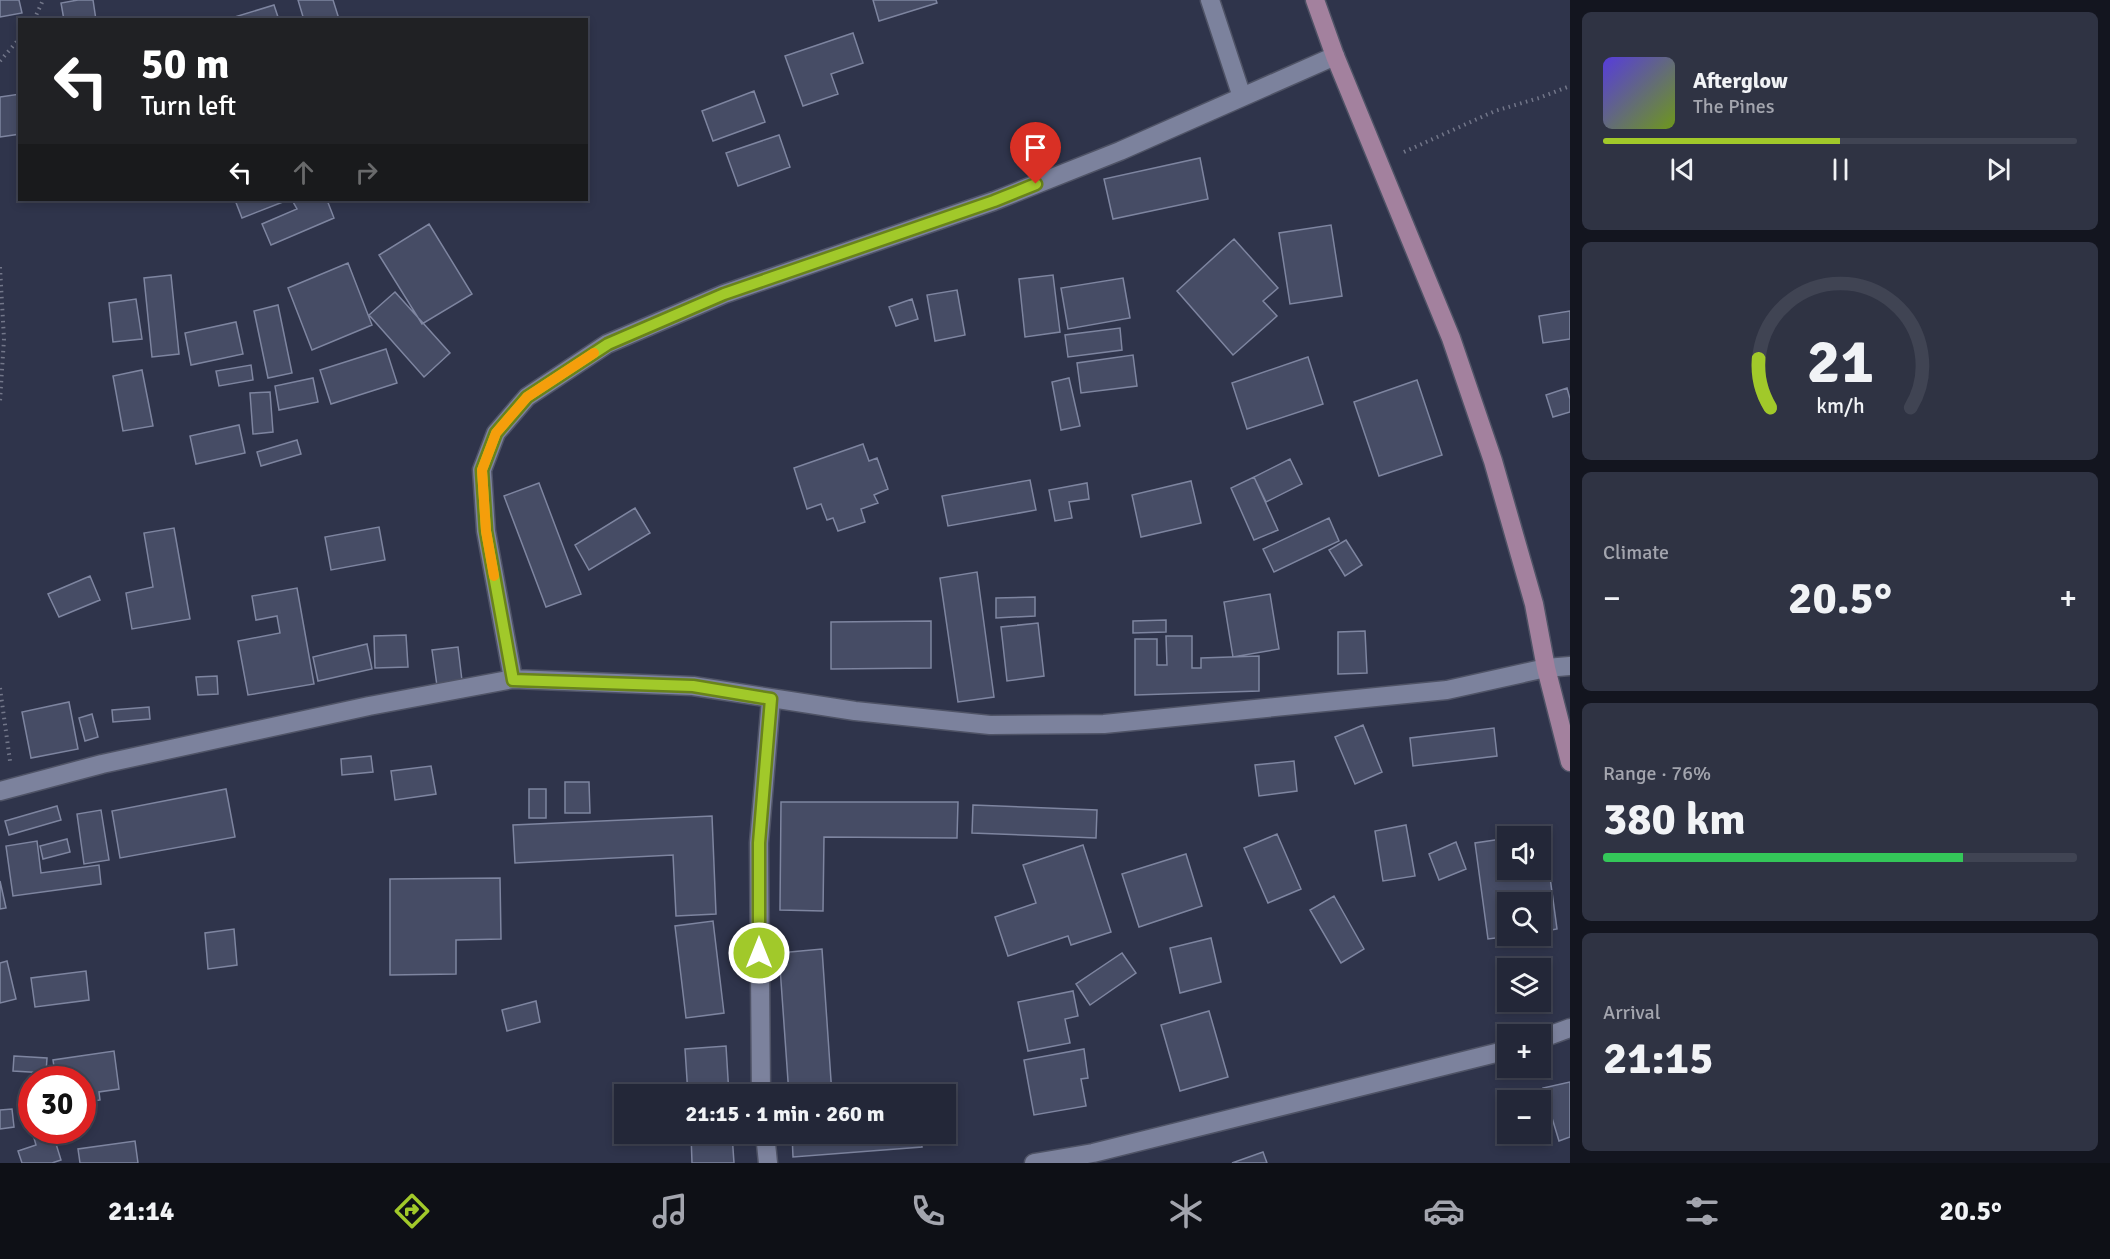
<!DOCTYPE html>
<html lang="en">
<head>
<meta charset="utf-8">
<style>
  body { margin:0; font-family:Signika,sans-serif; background:#2f3343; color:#f1f3f6; height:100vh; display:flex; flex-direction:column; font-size:22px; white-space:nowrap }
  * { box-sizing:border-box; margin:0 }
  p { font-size:20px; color:#a3a5ae }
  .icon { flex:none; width:33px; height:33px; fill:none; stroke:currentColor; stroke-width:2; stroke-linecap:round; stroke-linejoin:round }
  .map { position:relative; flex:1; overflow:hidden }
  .details { display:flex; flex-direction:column; gap:12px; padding:12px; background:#13151f; width:540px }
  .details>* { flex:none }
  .hud { position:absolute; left:18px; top:18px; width:570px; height:183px; border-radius:0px; box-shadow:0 3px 9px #0003,0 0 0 2px #404453; background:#202124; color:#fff; overflow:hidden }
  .buttons { position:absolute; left:1497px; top:826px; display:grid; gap:12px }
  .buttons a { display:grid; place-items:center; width:54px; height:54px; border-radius:0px; background:#232738; box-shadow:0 3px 9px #0003,0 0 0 2px #404453; font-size:30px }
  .speed { position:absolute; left:18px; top:1066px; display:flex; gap:12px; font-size:30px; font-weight:700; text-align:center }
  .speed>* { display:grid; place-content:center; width:78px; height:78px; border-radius:50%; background:#232738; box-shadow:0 3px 9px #0003,0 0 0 2px #404453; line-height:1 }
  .speed .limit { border:9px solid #d22; background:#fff; color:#111 }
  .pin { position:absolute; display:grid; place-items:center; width:51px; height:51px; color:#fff; margin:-62px -26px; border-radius:50% 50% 50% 0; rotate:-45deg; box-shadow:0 0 6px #0007 }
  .pin .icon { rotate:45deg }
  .me { position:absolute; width:66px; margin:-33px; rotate:0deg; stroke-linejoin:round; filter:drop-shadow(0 0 4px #0008) }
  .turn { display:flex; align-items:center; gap:21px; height:126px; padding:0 24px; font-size:27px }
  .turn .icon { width:78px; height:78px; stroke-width:2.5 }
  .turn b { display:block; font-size:42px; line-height:51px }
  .lanes { display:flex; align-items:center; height:57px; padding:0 24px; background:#0003; justify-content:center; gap:30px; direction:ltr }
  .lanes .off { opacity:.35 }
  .big { font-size:45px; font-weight:700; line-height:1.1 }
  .details .widget { flex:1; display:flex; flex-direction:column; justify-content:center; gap:9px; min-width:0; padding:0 21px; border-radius:9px; background:#2f3343 }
  .details .dial { align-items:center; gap:0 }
  .dial svg { height:156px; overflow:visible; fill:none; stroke:#404453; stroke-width:7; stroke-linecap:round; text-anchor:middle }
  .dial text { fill:#f1f3f6; stroke:none }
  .song { display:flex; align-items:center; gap:18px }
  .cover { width:72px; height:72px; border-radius:9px; background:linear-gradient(135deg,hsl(250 70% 55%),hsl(80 70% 35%)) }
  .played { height:6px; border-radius:3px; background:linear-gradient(90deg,#a1c92a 50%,#404453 50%) }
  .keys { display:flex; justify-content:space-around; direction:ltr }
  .heat { display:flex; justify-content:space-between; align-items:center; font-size:33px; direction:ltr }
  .charge { height:9px; border-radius:4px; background:linear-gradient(90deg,#34c759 76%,#404453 0) }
  .trip { position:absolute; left:614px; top:1084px; width:342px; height:60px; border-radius:0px; background:#232738; box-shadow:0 3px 9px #0003,0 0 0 2px #404453; font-weight:700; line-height:60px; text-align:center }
  .tab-bar { display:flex; height:96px; justify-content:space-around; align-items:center; background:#0e1016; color:#a3a5ae }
  .tab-bar .icon { width:42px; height:42px }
  .tab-bar .current { color:#a1c92a }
  .tab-bar b { font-size:27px; color:#f1f3f6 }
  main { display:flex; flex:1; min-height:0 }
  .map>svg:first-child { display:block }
  .building { fill:#464c65; stroke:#7e85a0; stroke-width:1.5 }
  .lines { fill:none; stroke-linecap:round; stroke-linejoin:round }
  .street-casing { stroke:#4f5366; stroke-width:21 }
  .secondary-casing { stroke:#4f5366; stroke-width:21 }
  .path { stroke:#727689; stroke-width:4; stroke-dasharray:1.5 4.5; stroke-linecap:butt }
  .street { stroke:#7c829d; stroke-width:18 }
  .secondary { stroke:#a3819e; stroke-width:18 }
  .route-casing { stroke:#69831b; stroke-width:15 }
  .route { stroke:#a1c92a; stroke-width:10 }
  .slow { stroke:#f59e0b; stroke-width:10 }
</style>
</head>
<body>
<main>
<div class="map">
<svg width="1570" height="1163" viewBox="0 0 1570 1163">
  <rect width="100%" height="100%" fill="#2f344b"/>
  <path class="building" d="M 0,0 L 19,0 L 22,13 L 0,17 Z
    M 78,0 L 93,0 L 96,20 L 64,20 L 61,3 Z
    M 298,0 L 333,0 L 339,19 L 304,20 Z
    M 873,0 L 936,0 L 937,3 L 879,21 Z
    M 274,5 L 279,20 L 225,20 Z
    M 853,33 L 863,63 L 831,74 L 838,94 L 803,106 L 785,56 Z
    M 754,91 L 765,122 L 713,141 L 702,111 Z
    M 20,94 L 20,134 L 0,137 L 0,97 Z
    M 779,135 L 790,167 L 738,186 L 726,153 Z
    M 1200,158 L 1208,199 L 1113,219 L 1104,179 Z
    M 235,200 L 288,200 L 242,218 Z
    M 292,200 L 327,200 L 334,218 L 271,245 L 262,224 L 297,209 Z
    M 429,224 L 472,294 L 422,324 L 379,255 Z
    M 1331,225 L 1342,296 L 1290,304 L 1279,233 Z
    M 1234,239 L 1278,288 L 1263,301 L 1277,316 L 1233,355 L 1177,291 Z
    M 348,263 L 372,325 L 312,350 L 288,288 Z
    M 171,275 L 179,354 L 152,357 L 144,278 Z
    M 1053,275 L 1060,332 L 1025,337 L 1019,279 Z
    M 1123,278 L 1130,318 L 1068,329 L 1061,288 Z
    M 957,290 L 965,335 L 935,341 L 927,295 Z
    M 395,292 L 450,353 L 424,377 L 369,315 Z
    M 136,299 L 142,339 L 113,342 L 109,303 Z
    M 912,299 L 918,319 L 896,326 L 889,307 Z
    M 278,305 L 292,373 L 268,378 L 254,311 Z
    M 1570,311 L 1570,339 L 1543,343 L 1539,316 Z
    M 236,322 L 243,354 L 191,365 L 185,333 Z
    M 1120,328 L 1122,350 L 1068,357 L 1065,335 Z
    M 386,349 L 397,383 L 331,404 L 320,370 Z
    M 1133,355 L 1137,386 L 1081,393 L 1077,363 Z
    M 1308,357 L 1323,404 L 1247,429 L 1232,383 Z
    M 251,365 L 253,380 L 219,386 L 216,371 Z
    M 142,370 L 153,426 L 123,431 L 113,376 Z
    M 313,378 L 318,402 L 279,410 L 275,386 Z
    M 1069,378 L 1080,426 L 1061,430 L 1052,382 Z
    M 1417,380 L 1442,455 L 1379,476 L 1354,402 Z
    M 1567,388 L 1570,399 L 1570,412 L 1553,417 L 1546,395 Z
    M 270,392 L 273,432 L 253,434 L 250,393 Z
    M 239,425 L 245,453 L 196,464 L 190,436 Z
    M 297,440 L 301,454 L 261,466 L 257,452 Z
    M 863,444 L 869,461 L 877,458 L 888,489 L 874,495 L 878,503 L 861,509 L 865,522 L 838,531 L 833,518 L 827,520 L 821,504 L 807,509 L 794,468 Z
    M 1290,459 L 1302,484 L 1266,502 L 1254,477 Z
    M 1254,477 L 1278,530 L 1254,540 L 1231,488 Z
    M 1030,480 L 1036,510 L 948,526 L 942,496 Z
    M 1191,481 L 1201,523 L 1141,537 L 1132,495 Z
    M 539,483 L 581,594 L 546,607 L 504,496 Z
    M 1087,483 L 1089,499 L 1069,502 L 1072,518 L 1055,521 L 1049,490 Z
    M 635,508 L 650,533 L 589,570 L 575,545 Z
    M 1329,518 L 1339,541 L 1274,572 L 1263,549 Z
    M 379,527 L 385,560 L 331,570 L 325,537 Z
    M 174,528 L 190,619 L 132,629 L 126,593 L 153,587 L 144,533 Z
    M 1346,540 L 1362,565 L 1345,576 L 1329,550 Z
    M 977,572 L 994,697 L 958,702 L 940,578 Z
    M 90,576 L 100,600 L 59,617 L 48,594 Z
    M 297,588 L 314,684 L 248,695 L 238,641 L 280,633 L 277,616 L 256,620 L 252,596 Z
    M 1270,594 L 1279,649 L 1233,657 L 1224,602 Z
    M 1035,597 L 1035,616 L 996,618 L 996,598 Z
    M 1166,620 L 1166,632 L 1133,633 L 1133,621 Z
    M 931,621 L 931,668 L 831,669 L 831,622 Z
    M 1038,623 L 1044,676 L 1007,681 L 1001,627 Z
    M 1365,631 L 1367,673 L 1338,674 L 1338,632 Z
    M 406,635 L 408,667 L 375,668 L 374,636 Z
    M 1166,636 L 1192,636 L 1192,668 L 1201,668 L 1201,658 L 1259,656 L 1259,691 L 1135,695 L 1135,639 L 1157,639 L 1157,665 L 1167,665 Z
    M 367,644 L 372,669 L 318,681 L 313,657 Z
    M 458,647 L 463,689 L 438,693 L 432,650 Z
    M 217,676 L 218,694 L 198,695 L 196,677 Z
    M 69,702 L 78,749 L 31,758 L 22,712 Z
    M 149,707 L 150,719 L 113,722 L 112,710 Z
    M 92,714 L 98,737 L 85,741 L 79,718 Z
    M 1363,725 L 1382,772 L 1355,784 L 1335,737 Z
    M 1494,728 L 1497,756 L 1413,766 L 1410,738 Z
    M 371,756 L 373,772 L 342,775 L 341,759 Z
    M 1294,761 L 1297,791 L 1259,796 L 1255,765 Z
    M 431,766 L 436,794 L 395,800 L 391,771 Z
    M 565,782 L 589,782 L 590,813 L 565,813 Z
    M 226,789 L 235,837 L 120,858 L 112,811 Z
    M 529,789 L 546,789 L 546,818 L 529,818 Z
    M 781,802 L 958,802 L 957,838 L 824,837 L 823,911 L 780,910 Z
    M 973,805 L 1097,810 L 1096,838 L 972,833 Z
    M 57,806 L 61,820 L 9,835 L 5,821 Z
    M 101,810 L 109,860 L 84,864 L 77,814 Z
    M 712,816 L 716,914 L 676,916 L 673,855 L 515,863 L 513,825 Z
    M 1406,825 L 1415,876 L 1383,881 L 1375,831 Z
    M 1544,833 L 1557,929 L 1540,932 L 1540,903 L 1508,903 L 1508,936 L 1511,936 L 1488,939 L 1475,843 L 1508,838 L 1508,870 L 1540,870 L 1540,837 L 1514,837 Z
    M 1277,834 L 1301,889 L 1268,903 L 1244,848 Z
    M 67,839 L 70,852 L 43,859 L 40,846 Z
    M 37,841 L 41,873 L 99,865 L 101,884 L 13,896 L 6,846 Z
    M 1456,842 L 1466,869 L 1439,880 L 1429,854 Z
    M 1083,845 L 1111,932 L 1071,945 L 1068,936 L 1008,956 L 995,917 L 1036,903 L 1023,865 Z
    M 1186,854 L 1202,906 L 1139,927 L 1122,874 Z
    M 500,878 L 501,939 L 456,940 L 456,974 L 390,975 L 390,879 Z
    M 0,881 L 6,908 L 0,909 Z
    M 1334,896 L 1364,949 L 1341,963 L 1310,910 Z
    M 713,921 L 724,1013 L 686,1018 L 675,926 Z
    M 234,929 L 237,965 L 208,969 L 205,933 Z
    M 1211,938 L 1221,982 L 1180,993 L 1170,948 Z
    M 822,949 L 832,1095 L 789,1095 L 779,953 Z
    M 1122,953 L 1136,973 L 1090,1005 L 1076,984 Z
    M 7,961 L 16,999 L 0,1003 L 0,963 Z
    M 86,971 L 89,1000 L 35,1007 L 31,978 Z
    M 1073,991 L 1078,1016 L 1065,1019 L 1070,1043 L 1028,1051 L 1018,1002 Z
    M 536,1001 L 540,1022 L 507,1031 L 502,1010 Z
    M 1209,1011 L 1228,1077 L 1180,1091 L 1161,1025 Z
    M 726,1046 L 729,1095 L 688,1095 L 685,1049 Z
    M 1084,1049 L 1088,1078 L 1081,1079 L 1086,1106 L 1034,1115 L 1024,1060 Z
    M 114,1051 L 119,1089 L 99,1092 L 100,1100 L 82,1103 L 82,1080 L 56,1080 L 53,1060 Z
    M 14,1056 L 47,1058 L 46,1073 L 13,1071 Z
    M 1570,1082 L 1570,1137 L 1559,1141 L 1543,1088 Z
    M 32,1108 L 32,1131 L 25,1110 Z
    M 12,1109 L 14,1127 L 0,1129 L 0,1110 Z
    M 32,1131 L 52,1131 L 61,1160 L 52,1163 L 22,1163 L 18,1151 L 36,1145 Z
    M 691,1134 L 732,1134 L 734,1163 L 692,1163 Z
    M 792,1134 L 921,1134 L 922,1147 L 793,1157 Z
    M 135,1141 L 138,1163 L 80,1163 L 78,1149 Z
    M 1263,1152 L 1267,1163 L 1232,1163 Z"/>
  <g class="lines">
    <g class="street-casing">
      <path id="street" d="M 1210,0 L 1242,97
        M 513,679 L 486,531 L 482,470 L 496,433 L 527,397 L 607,344 L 724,294 L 994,201 L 1120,151 L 1335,56
        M 0,791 L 102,764 L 369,706 L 513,679 L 693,686 L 855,711 L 990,725 L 1104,724 L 1447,690 L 1546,668 L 1570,666
        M 1540,1039 L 1570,1028
        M 761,1095 L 759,843 L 771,699
        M 765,1134 L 768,1163
        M 1034,1163 L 1093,1153 L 1508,1050"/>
    </g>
    <g class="secondary-casing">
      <path id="secondary" d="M 1315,0 L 1335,56 L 1451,338 L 1493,461 L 1534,604 L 1546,668 L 1570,762"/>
    </g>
    <path class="path" d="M 34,20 L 43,0
      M 0,61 L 20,38
      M 1404,152 L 1495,111 L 1539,98 L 1570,86
      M 0,267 L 4,339 L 0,401
      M 0,688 L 10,761"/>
    <use href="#street" class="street"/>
    <use href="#secondary" class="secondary"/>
  </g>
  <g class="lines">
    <g class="route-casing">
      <path id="route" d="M 759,953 L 759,843 L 771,699 L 693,686 L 513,680 L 486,531 L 482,470 L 496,433 L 527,397 L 608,344 L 724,294 L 994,201 L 1036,184"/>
    </g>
    <use href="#route" class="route"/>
    <path class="slow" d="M 494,576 L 486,531 L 482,470 L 496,433 L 527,397 L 594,353"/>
  </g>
</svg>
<div class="buttons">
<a><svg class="icon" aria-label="sound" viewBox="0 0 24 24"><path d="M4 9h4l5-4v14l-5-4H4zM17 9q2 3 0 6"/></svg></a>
<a><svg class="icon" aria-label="search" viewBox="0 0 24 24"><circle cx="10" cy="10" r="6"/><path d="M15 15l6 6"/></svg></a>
<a><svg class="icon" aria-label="layers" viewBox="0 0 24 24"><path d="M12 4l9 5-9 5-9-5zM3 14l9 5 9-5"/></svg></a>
<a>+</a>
<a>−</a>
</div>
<div class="speed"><div class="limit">30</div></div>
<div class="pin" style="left:1036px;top:184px;background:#d93025"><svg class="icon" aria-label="arrive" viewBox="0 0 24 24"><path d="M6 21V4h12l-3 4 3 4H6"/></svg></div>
<svg class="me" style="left:759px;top:953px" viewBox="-20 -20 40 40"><circle r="17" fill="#a1c92a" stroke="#fff" stroke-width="3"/><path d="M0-11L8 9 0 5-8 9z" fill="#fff"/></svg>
<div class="trip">21:15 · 1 min · 260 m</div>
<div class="hud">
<div class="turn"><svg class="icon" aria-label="left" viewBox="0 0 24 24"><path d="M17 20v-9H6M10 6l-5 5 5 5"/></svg><div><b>50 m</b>Turn left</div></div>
<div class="lanes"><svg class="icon" aria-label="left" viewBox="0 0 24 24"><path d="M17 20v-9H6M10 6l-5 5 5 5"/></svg><svg class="icon off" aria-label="ahead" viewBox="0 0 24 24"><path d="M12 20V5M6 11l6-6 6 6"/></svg><svg class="icon off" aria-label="right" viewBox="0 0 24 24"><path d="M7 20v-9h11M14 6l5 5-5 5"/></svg></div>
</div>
</div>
<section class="details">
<div class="widget">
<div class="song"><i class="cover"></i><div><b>Afterglow</b><p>The Pines</p></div></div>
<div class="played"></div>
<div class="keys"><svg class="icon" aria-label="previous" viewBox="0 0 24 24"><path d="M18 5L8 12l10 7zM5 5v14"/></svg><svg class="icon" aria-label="pause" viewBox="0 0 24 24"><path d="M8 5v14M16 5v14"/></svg><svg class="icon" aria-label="next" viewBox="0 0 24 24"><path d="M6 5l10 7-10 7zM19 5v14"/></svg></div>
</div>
<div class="widget dial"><svg viewBox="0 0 100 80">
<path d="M14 69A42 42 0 1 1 86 69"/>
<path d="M14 69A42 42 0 0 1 8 44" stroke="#a1c92a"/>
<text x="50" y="56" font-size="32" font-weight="700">21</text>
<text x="50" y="72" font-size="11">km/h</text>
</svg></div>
<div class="widget"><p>Climate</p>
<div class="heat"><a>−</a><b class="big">20.5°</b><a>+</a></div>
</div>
<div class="widget"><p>Range · 76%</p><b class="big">380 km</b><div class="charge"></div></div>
<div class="widget"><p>Arrival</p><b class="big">21:15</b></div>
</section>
</main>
<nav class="tab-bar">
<b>21:14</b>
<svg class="icon current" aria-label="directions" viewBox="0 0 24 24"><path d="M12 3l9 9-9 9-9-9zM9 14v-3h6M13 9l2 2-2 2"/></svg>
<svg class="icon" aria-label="music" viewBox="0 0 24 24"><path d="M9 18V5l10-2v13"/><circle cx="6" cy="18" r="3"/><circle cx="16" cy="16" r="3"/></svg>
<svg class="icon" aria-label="phone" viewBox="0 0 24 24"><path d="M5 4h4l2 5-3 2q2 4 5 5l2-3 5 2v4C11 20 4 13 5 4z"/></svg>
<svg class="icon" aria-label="climate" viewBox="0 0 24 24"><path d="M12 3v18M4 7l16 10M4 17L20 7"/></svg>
<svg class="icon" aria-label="car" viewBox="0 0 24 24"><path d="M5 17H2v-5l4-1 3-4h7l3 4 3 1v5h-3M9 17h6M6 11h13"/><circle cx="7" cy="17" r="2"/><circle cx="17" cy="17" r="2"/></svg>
<svg class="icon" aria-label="filters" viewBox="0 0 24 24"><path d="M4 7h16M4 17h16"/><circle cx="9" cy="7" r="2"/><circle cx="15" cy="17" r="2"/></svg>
<b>20.5°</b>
</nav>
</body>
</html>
